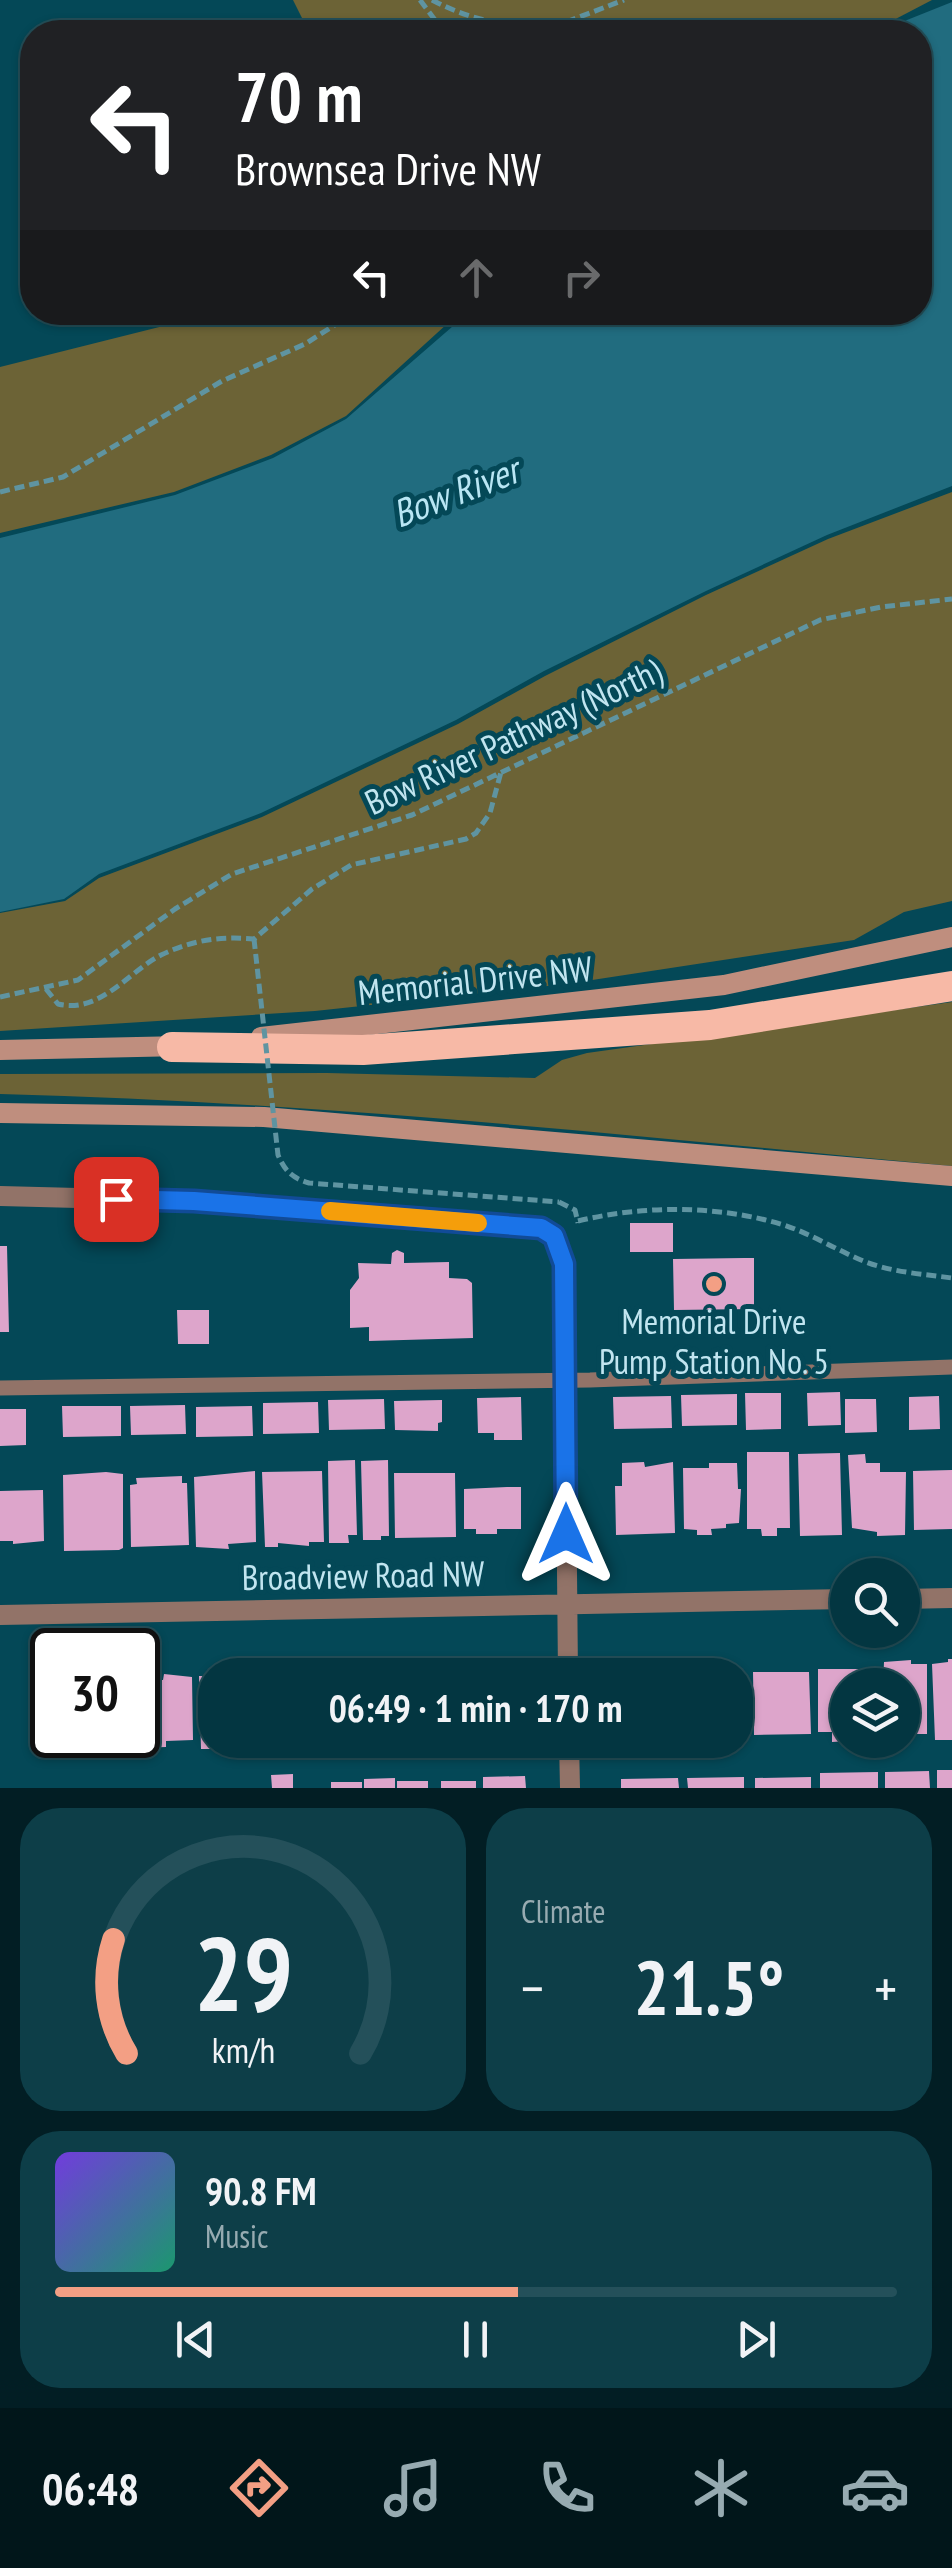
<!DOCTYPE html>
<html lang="en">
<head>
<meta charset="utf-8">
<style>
  body { margin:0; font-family:"PT Sans Narrow",sans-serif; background:#0d3e48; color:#f1f3f6; height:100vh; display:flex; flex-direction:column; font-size:38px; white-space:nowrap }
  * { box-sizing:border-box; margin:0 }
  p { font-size:32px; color:#97abb1 }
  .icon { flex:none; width:55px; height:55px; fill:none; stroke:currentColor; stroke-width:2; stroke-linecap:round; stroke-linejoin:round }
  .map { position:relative; height:1788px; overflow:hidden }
  .details { display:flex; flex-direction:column; gap:20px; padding:20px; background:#021e24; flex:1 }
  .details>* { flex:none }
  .top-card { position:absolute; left:20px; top:20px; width:912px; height:305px; border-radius:40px; box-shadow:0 2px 8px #0004,0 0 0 2px #24505a; background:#202124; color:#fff; overflow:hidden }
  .fabs { position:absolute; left:830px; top:1558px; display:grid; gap:20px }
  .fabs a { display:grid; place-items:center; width:90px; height:90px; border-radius:50%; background:#033641; box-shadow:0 2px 8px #0004,0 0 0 2px #24505a; font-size:50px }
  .speed { position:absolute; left:30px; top:1628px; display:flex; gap:20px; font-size:50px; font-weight:700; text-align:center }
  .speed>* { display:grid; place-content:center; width:130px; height:130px; border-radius:50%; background:#033641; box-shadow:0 2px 8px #0004,0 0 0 2px #24505a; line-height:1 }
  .speed .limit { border:5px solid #111; border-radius:15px; background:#fff; color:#111 }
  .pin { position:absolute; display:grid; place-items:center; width:85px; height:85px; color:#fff; margin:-42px; border-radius:20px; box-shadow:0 5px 15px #0006 }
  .me { position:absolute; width:110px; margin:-55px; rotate:0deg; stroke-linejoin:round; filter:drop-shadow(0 0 8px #0008) }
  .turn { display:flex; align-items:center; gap:35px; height:210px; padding:0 50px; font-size:45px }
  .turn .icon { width:130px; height:130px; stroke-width:2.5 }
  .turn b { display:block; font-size:70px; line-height:85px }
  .lanes { display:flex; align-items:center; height:95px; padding:0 50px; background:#0003; justify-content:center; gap:50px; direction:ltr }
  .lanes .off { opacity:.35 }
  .big { font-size:75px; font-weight:700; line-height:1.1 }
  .details .card { flex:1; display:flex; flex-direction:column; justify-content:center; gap:15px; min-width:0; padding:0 35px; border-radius:40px; background:#0d3e48 }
  .details .dial { align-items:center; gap:0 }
  .dial svg { height:260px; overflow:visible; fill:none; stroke:#24505a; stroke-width:7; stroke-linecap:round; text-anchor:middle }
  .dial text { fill:#f1f3f6; stroke:none }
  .song { display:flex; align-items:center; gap:30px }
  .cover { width:120px; height:120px; border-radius:15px; background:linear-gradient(135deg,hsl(260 70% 55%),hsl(160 70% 35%)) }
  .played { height:10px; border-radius:5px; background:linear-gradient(90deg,#f39f84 55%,#24505a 55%) }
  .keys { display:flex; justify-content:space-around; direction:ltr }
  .heat { display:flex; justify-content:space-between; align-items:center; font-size:55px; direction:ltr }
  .details .tiles { flex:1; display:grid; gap:20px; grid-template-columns:1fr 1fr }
  .card:last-child { grid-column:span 2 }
  .trip { position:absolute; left:198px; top:1658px; width:555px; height:100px; border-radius:40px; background:#033641; box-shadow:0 2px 8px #0004,0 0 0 2px #24505a; font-weight:700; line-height:100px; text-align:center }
  .menu { display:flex; height:160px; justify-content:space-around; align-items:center; background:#01161a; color:#97abb1 }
  .menu .icon { width:70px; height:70px }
  .menu .active { color:#f39f84 }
  .menu b { font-size:45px; color:#f1f3f6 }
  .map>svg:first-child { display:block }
  .green { fill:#6c6336 }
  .water { fill:#216c7f }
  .building { fill:#dda5cb }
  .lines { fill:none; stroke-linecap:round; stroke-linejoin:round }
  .path { stroke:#5f94a1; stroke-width:5; stroke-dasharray:10 5; stroke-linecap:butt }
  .service { stroke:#927368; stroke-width:15 }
  .minor { stroke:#927368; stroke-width:20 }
  .secondary { stroke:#bf8e7e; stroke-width:20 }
  .motorway { stroke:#f7b9a6; stroke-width:30 }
  .path-bridge { stroke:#5f94a1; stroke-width:5; stroke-dasharray:10 5; stroke-linecap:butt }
  .route-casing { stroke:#114b97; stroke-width:25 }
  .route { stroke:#1a73e8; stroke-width:18 }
  .slow { stroke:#f59e0b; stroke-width:18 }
  .poi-dot { fill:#f39f84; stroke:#044857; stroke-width:4 }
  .labels { text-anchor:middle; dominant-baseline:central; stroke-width:10; stroke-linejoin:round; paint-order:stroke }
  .street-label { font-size:35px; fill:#c1e5f0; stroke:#044857 }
  .poi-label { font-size:35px; fill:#c1e5f0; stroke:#044857 }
  .water-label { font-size:38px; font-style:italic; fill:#b9e6f4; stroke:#044857 }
</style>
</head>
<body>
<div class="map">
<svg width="952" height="1788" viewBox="0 0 952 1788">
  <rect width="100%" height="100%" fill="#044857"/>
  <path class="green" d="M 293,0 L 932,0 L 886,24 L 855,32 L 309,32 Z
    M 215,313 L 459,313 L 346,416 L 271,455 L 174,492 L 0,533 L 0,367 Z
    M 952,492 L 952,901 L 904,912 L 854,940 L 566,984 L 315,1011 L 0,1031 L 0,913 L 65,901 L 99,878 L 262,817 L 458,724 L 545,676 L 706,595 L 828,539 Z
    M 952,1002 L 952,1166 C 636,1136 318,1102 0,1094 L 0,1074 L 327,1073 L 535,1078 L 562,1060 L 587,1053 Z"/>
  <path class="water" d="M 952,2 L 952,486 L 827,535 L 706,591 L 544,671 L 456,720 L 261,813 L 99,874 L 64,899 L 0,912 L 0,538 L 175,495 L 273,458 L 346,419 L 468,313 L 920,312 L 920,32 L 888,32 L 907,20 Z"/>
  <path class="building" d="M 630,1223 L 673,1223 L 673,1252 L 630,1252 Z
    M 0,1246 L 7,1246 L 9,1332 L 0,1332 Z
    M 397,1250 L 404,1253 L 404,1263 L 449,1262 L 449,1278 L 467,1279 L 472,1283 L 473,1338 L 369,1341 L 369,1327 L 350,1328 L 350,1290 L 359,1278 L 358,1263 L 391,1264 L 392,1253 Z
    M 744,1258 L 754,1258 L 754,1309 L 674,1310 L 673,1259 Z
    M 177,1310 L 209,1310 L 209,1344 L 178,1344 Z
    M 840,1392 L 841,1425 L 808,1426 L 807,1393 Z
    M 745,1393 L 781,1393 L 781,1429 L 746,1430 Z
    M 737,1394 L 737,1425 L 682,1426 L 681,1395 Z
    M 671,1396 L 672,1428 L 614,1429 L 613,1397 Z
    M 939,1396 L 940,1429 L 909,1430 L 909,1397 Z
    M 521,1397 L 522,1440 L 494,1440 L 494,1433 L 478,1433 L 477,1398 Z
    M 384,1399 L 385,1429 L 329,1430 L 328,1400 Z
    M 845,1399 L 876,1399 L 877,1432 L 845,1433 Z
    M 442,1400 L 442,1422 L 438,1423 L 438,1431 L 395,1430 L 394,1401 Z
    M 318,1402 L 319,1433 L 263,1434 L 263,1403 Z
    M 185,1405 L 186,1434 L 131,1435 L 130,1406 Z
    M 62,1406 L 121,1406 L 121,1436 L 63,1437 Z
    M 252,1406 L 253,1436 L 196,1437 L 196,1407 Z
    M 0,1409 L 26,1409 L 26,1445 L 0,1446 Z
    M 747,1452 L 789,1452 L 790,1528 L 777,1528 L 777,1536 L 762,1536 L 761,1529 L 747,1529 Z
    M 840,1453 L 842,1535 L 800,1536 L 798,1454 Z
    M 865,1454 L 866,1463 L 880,1463 L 880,1472 L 906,1472 L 905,1535 L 877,1536 L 877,1532 L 852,1528 L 848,1455 Z
    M 355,1460 L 357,1535 L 348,1535 L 349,1543 L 329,1543 L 328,1461 Z
    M 388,1460 L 389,1536 L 381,1536 L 381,1540 L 363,1540 L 361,1461 Z
    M 644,1462 L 645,1467 L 673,1462 L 675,1533 L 616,1535 L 615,1486 L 622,1486 L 622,1463 Z
    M 709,1463 L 737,1463 L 738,1489 L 741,1489 L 739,1523 L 726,1524 L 726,1528 L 711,1529 L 712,1535 L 697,1535 L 697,1530 L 684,1529 L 683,1468 L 709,1468 Z
    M 952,1470 L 952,1529 L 914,1530 L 913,1471 Z
    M 255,1471 L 256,1542 L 228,1544 L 229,1549 L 196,1547 L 194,1477 Z
    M 322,1471 L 324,1542 L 309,1542 L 309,1546 L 278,1543 L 278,1547 L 265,1547 L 262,1472 Z
    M 106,1472 L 123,1474 L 123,1548 L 119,1550 L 64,1551 L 63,1475 Z
    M 394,1473 L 455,1473 L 456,1537 L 395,1538 Z
    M 182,1476 L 182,1483 L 187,1483 L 189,1545 L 131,1547 L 130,1485 L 137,1484 L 136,1478 Z
    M 507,1487 L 521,1487 L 521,1529 L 497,1529 L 497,1534 L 476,1534 L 476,1529 L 464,1529 L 464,1489 Z
    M 43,1490 L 44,1541 L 13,1544 L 13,1541 L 0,1541 L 0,1491 Z
    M 948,1659 L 952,1659 L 952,1740 L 935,1740 L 932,1664 L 948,1662 Z
    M 911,1660 L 911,1664 L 927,1664 L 927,1734 L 902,1734 L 902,1685 L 883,1685 L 884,1662 Z
    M 501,1663 L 523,1663 L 523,1675 L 480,1675 L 480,1670 L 501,1670 Z
    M 325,1665 L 325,1675 L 300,1675 L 300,1666 Z
    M 393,1666 L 393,1675 L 363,1675 L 363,1668 Z
    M 402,1666 L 415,1666 L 419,1675 L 398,1675 Z
    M 264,1667 L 293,1667 L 293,1675 L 264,1675 Z
    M 677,1668 L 677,1675 L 619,1675 L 624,1669 Z
    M 818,1669 L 876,1669 L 877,1685 L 848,1685 L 848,1741 L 832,1742 L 832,1732 L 818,1732 Z
    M 733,1670 L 733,1675 L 684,1675 L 684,1671 Z
    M 735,1672 L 744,1672 L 746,1740 L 735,1740 Z
    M 753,1672 L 809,1672 L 811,1734 L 754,1735 Z
    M 164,1674 L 192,1677 L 193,1740 L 166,1741 L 166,1747 L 135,1748 L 138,1680 L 163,1680 Z
    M 199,1676 L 215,1676 L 215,1740 L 226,1740 L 227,1749 L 201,1749 Z
    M 72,1735 L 125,1735 L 125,1743 L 107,1743 L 107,1751 L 96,1751 L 96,1743 L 72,1743 Z
    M 234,1740 L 261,1740 L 261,1747 L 234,1746 Z
    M 399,1740 L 426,1740 L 426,1745 L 421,1745 L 421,1750 L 415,1750 L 415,1753 L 399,1754 Z
    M 431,1740 L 476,1740 L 476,1745 L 431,1748 Z
    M 620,1740 L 679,1740 L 679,1746 L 626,1750 Z
    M 937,1770 L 952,1770 L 952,1788 L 937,1788 Z
    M 929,1771 L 930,1788 L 885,1788 L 885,1772 Z
    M 878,1772 L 878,1788 L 820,1788 L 820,1773 Z
    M 293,1774 L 293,1788 L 272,1788 L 271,1775 Z
    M 525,1776 L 526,1788 L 483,1788 L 483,1777 Z
    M 744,1777 L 744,1788 L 688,1788 L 687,1778 Z
    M 811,1777 L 811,1788 L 755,1788 L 755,1778 Z
    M 395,1778 L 395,1788 L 364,1788 L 364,1779 Z
    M 678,1778 L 679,1788 L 621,1788 L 621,1779 Z
    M 397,1781 L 428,1781 L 428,1788 L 397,1788 Z
    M 441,1781 L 476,1781 L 476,1788 L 441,1788 Z
    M 331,1782 L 362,1782 L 362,1788 L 331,1788 Z"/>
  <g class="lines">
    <path class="path" d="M 420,0 L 444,32
      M 432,0 C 474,22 514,29 561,24
      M 556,32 L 561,24 L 624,0
      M 0,492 L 63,477 L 222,381 L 305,344 L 355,312
      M 46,989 L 58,1004 C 100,1014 128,972 161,955 C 192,940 220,936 254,939 L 312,889 L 351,865 L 466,839 L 476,833 L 490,813 L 501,772
      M 0,997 L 78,980 L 175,909 L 232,874 L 412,815 L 820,620 L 881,607 L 952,599
      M 559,1202 L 575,1210 L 578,1223
      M 578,1221 C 644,1205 718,1205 784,1225 C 811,1234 835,1249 861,1260 C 889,1272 922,1274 952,1278"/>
    <path class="service" d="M 0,1388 L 590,1380 L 952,1367"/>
    <path class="minor" d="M 0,1196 L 194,1201 L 541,1228 L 554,1236 L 564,1264 L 568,1675
      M 902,1599 L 952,1598
      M 0,1615 L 848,1599
      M 569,1740 L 570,1788"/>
    <path class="secondary" d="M 261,1037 L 724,985 L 952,937
      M 0,1050 L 183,1046
      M 0,1113 L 264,1117 L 952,1176"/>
    <path class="motorway" d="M 172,1047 L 363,1050 L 710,1025 L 952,986"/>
    <path class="path-bridge" d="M 254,939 L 278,1155 C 285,1171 292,1178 309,1183 L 559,1202"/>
  </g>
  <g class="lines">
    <g class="route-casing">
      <path id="route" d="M 116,1199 L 194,1201 L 541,1228 L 554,1236 L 564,1264 L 566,1534"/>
    </g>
    <use href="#route" class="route"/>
    <path class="slow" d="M 330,1211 L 478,1223"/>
  </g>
  <circle class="poi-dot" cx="714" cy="1284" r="10"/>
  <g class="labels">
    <g class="street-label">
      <text transform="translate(513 736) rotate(-25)">Bow River Pathway (North)</text>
      <text transform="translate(475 980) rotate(-6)">Memorial Drive NW</text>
      <text transform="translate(363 1575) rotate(-1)">Broadview Road NW</text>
    </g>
    <g class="poi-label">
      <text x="714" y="1321">Memorial Drive<tspan x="714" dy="40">Pump Station No. 5</tspan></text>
    </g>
    <g class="water-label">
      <text transform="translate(455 491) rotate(-21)">Bow River</text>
    </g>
  </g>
</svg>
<div class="fabs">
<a><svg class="icon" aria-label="search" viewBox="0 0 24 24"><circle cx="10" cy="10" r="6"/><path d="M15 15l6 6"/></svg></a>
<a><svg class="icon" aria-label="layers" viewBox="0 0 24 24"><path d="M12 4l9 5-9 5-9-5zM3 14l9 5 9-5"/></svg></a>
</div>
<div class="speed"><div class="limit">30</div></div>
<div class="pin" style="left:116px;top:1199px;background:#d93025"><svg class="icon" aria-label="arrive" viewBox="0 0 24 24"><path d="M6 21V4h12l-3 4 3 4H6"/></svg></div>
<svg class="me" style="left:566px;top:1534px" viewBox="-20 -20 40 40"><path d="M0-17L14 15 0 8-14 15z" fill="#1a73e8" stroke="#fff" stroke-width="4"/></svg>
<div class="trip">06:49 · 1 min · 170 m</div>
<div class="top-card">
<div class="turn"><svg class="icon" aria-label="left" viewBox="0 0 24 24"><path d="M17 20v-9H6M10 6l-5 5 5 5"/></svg><div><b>70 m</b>Brownsea Drive NW</div></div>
<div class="lanes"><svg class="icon" aria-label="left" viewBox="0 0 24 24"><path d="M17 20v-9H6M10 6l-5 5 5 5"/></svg><svg class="icon off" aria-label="ahead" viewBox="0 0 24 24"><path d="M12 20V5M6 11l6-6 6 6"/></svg><svg class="icon off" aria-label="right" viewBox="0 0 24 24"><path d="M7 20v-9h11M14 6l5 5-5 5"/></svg></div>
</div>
</div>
<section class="details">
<div class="tiles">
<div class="card dial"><svg viewBox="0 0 100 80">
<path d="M14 69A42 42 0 1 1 86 69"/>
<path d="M14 69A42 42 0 0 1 10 34" stroke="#f39f84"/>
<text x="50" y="56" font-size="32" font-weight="700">29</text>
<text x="50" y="72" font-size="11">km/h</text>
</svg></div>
<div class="card"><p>Climate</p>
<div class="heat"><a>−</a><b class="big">21.5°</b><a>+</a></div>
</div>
<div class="card">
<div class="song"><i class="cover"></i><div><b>90.8 FM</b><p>Music</p></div></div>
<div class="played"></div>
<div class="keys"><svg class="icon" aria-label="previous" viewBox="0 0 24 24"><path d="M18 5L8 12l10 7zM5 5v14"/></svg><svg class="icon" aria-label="pause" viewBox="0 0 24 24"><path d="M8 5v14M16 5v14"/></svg><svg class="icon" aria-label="next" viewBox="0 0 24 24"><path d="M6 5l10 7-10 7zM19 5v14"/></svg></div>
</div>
</div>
</section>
<nav class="menu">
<b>06:48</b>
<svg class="icon active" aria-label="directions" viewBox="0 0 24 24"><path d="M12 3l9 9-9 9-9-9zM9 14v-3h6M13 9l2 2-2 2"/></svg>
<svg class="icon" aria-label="music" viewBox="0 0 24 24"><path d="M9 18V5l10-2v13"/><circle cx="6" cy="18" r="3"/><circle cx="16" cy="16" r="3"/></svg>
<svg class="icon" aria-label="phone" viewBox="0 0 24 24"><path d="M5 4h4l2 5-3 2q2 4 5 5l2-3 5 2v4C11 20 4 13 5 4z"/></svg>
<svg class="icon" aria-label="climate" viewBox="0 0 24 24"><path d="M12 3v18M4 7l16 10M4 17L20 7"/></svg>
<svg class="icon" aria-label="car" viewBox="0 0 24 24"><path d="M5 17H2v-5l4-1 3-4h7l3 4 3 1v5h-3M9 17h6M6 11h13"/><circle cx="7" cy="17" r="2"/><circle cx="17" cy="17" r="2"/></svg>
</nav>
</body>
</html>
